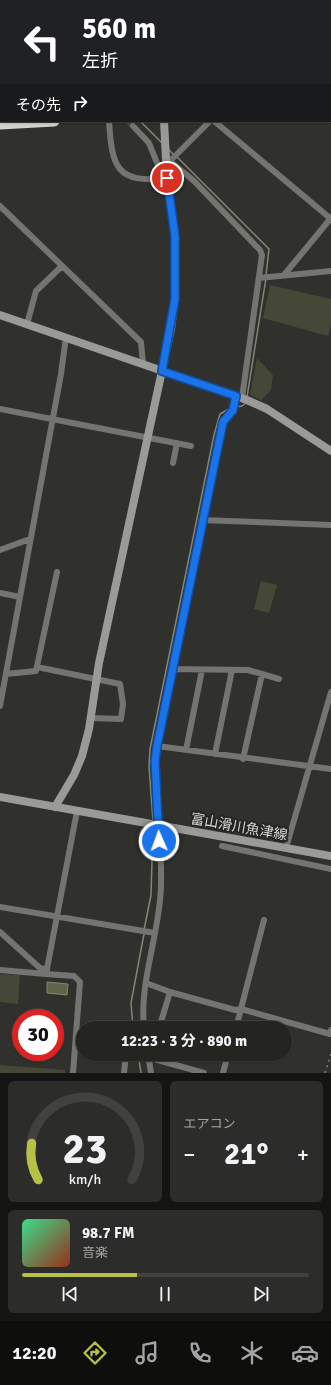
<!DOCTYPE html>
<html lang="ja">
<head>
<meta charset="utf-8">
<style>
  body { margin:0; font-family:Signika,"Noto Sans JP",sans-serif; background:#2c2d2a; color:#f1f3f6; height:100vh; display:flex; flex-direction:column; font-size:15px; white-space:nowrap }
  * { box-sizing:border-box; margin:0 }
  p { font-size:13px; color:#a3a5a5 }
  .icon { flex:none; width:22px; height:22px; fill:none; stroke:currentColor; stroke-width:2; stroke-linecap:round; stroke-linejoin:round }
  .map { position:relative; height:1073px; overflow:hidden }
  .sheet { display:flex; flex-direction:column; gap:8px; padding:8px; background:#141412; flex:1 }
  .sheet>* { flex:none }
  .banner { position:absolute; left:0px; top:0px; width:331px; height:122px; box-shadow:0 1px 3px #0004,0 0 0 1px #41423f; background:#202124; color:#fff; overflow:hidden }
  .speed { position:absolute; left:12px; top:1009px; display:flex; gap:8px; font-size:20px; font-weight:700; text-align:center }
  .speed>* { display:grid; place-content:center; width:52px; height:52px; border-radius:50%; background:#242521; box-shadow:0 1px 3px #0004,0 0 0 1px #41423f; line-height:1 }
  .speed .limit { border:6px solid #d22; background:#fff; color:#111 }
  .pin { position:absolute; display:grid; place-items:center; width:34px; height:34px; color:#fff; margin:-17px; border:2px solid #fff; border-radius:50%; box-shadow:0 1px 4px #0007 }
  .me { position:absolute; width:44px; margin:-22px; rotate:358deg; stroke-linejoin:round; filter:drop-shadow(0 0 3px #0008) }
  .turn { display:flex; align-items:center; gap:14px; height:84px; padding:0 16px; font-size:18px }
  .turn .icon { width:52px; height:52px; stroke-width:2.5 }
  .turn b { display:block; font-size:28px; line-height:34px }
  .then { display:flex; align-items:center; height:38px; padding:0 16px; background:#0003; gap:8px; font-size:15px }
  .big { font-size:30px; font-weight:700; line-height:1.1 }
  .sheet .widget { flex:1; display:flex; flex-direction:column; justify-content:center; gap:6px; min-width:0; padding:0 14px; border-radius:6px; background:#2c2d2a }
  .sheet .dial { align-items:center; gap:0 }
  .dial svg { height:104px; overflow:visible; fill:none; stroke:#41423f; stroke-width:7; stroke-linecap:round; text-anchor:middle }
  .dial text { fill:#f1f3f6; stroke:none }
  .song { display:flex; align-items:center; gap:12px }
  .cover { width:48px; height:48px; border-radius:6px; background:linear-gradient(135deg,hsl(150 70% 55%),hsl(10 70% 35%)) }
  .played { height:4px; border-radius:2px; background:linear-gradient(90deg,#b7c148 40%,#41423f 40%) }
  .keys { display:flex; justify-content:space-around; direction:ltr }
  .heat { display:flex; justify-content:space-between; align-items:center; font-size:22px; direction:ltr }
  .sheet .tiles { flex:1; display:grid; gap:8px; grid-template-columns:1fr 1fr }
  .widget:last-child { grid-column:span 2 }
  .trip { position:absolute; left:76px; top:1021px; width:216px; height:40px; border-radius:20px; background:#242521; box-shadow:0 1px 3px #0004,0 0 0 1px #41423f; font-weight:700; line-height:40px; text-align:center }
  .tab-bar { display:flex; height:64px; justify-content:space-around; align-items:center; background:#0e0f0d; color:#a3a5a5 }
  .tab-bar .icon { width:28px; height:28px }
  .tab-bar .on { color:#b7c148 }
  .tab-bar b { font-size:18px; color:#f1f3f6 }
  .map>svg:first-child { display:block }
  .green { fill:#454836 }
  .water { fill:#616449; stroke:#848673 }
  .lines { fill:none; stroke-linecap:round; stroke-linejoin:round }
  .stream { stroke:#848673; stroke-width:1.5 }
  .street-tunnel { stroke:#494a45; stroke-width:6; stroke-dasharray:6 3; stroke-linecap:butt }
  .street { stroke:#747572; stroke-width:6 }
  .secondary { stroke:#9a9b97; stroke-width:8 }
  .highway { stroke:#d2d3cc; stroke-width:11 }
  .rail { stroke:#82837f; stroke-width:1.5; stroke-dasharray:2 4; stroke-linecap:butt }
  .route-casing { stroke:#114b97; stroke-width:10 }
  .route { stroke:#1a73e8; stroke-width:7 }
  .labels { text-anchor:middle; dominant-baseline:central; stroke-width:4; stroke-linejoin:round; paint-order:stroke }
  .street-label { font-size:14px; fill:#d6d7d4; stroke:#262722 }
</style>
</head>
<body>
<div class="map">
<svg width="331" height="1073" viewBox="0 0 331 1073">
  <rect width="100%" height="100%" fill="#30312c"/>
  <path class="green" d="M 270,285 L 331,299 L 331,324 L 328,336 L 263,318 Z
    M 257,358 L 273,375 L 271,390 L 261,400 L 250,395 Z
    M 261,581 L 277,585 L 269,613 L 254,609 Z
    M 0,974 L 20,975 L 18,1004 L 0,1002 Z
    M 0,1065 L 65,1070 L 65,1073 L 0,1073 Z"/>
  <path class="water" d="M 47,982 L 68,984 L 67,995 L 47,993 Z"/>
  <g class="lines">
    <path class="stream" d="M 18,0 L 19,1
      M 140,121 L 161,142
      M 168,149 L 174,155
      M 177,157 L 269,249 L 266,275
      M 247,397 L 266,278
      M 236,407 L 242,406 L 246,403
      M 153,821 L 149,766 L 150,749 L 214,435 L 220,414 L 232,407
      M 144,930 L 151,895 L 153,827
      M 133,1028 L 131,1003 L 144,934
      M 138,1054 L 141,1073"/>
    <path class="street-tunnel" d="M 128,121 L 133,126"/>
    <path class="street" d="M 24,0 L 25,1
      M 196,0 L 197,1
      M 126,1 L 127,0
      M 0,9 L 1,10
      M 0,44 L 1,43
      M 0,59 L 1,59
      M 330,114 L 331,115
      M 109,121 C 112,167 116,184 167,178
      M 214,121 L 331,219
      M 133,126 L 149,143 L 157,163 L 162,168 L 166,168
      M 170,161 L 210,121
      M 166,162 L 170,161 L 194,181 L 260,250 L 262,255 L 242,398
      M 0,206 L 141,342 L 143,364
      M 284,275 L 331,218
      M 259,278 L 331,271
      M 27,324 L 36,291 L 62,266
      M 0,409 L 191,446
      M 173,463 L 177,443
      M 201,520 L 331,525
      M 0,550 L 30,539
      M 0,593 L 20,597
      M 37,667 L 120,684 L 123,704 L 121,719 L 91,718
      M 172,669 L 248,670 L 279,679
      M 6,674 L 36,671 L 57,572
      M 0,706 L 61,374 L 66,337
      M 157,746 L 331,769
      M 186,750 L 202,670
      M 215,754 L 232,670
      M 243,759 L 262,674
      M 222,846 L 331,869
      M 286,848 L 331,692
      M 0,907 L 155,933
      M 0,932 L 40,968 L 47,970
      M 0,970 L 46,974
      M 146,983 L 170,992 L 235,1010 L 241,1009 L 330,1034 L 331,1030
      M 160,1025 L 170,992
      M 144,1028 C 139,981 160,933 161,886 C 162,845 157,803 155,761 L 157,746 L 223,422 L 233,410 L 236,396
      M 159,1028 L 160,1025 L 172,1028
      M 236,1028 L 264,920
      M 148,1054 L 151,1073
      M 153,1054 L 154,1059 L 204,1073
      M 73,1073 L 80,982 L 74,976 L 46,974 L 77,811
      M 124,1073 L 126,1054
      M 223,1073 L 228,1054"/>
    <path class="secondary" d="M 119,0 L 119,1
      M 0,315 L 247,400 L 267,409 L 331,451
      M 0,797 L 331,856
      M 55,807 L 74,775 L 82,756 L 89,729 L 99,663 L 171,329 L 175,299 L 175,236 L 167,178 L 164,121"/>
    <path class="highway" d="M 330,74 L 331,74
      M 330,85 L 331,85
      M 0,111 L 1,111
      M 0,124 L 54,121"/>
    <path class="rail" d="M 325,1073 L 331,1054"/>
  </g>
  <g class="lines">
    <g class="route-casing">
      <path id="route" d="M 159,841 L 155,761 L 157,746 L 223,422 L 233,410 L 236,396 L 162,371 L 175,299 L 175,236 L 167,178"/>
    </g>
    <use href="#route" class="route"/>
  </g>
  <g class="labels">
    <g class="street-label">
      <text transform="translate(239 827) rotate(10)">富山滑川魚津線</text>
    </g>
  </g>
</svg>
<div class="speed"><div class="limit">30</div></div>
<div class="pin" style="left:167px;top:178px;background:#d93025"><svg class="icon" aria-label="arrive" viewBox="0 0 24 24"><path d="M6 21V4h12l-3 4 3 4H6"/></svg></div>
<svg class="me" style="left:159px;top:841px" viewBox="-20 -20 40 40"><circle r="17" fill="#1a73e8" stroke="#fff" stroke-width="3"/><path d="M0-11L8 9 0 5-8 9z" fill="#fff"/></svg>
<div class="trip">12:23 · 3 分 · 890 m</div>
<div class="banner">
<div class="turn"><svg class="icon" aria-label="left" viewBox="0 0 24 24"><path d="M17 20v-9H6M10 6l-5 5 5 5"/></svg><div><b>560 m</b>左折</div></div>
<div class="then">その先<svg class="icon" aria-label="right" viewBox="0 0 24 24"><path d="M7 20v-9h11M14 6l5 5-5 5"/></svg></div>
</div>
</div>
<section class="sheet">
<div class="tiles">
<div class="widget dial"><svg viewBox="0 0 100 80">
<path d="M14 69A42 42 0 1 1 86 69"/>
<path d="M14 69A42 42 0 0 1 9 41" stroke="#b7c148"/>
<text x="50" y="56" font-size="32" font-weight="700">23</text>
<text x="50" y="72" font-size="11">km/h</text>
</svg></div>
<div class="widget"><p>エアコン</p>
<div class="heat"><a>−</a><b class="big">21°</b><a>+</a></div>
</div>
<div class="widget">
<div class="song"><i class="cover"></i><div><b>98.7 FM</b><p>音楽</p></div></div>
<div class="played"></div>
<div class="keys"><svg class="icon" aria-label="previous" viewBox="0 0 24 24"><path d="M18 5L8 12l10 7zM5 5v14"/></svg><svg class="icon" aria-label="pause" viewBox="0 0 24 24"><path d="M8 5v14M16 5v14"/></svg><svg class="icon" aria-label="next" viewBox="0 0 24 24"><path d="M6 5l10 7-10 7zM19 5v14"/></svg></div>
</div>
</div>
</section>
<nav class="tab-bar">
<b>12:20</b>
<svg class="icon on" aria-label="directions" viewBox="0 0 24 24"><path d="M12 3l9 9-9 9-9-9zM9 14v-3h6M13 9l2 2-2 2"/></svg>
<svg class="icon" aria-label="music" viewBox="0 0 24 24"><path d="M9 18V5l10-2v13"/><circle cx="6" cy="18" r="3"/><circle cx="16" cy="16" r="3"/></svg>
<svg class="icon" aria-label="phone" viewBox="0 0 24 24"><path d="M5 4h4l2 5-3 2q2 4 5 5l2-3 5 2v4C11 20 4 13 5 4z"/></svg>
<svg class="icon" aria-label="climate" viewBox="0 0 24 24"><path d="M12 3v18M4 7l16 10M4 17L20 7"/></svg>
<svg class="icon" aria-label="car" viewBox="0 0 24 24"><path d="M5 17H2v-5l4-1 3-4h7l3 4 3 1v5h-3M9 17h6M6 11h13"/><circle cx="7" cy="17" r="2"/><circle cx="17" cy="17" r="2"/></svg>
</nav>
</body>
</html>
